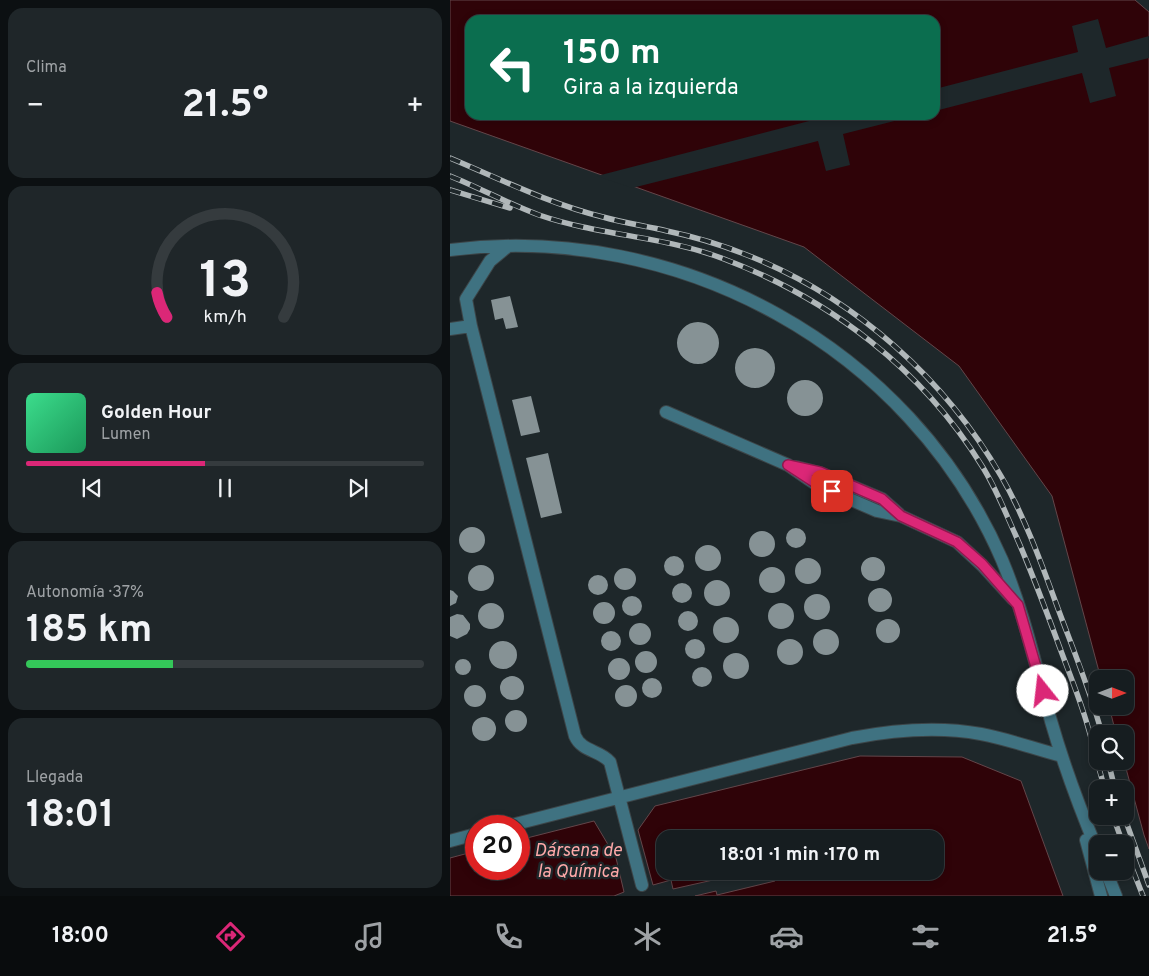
<!DOCTYPE html>
<html lang="es">
<head>
<meta charset="utf-8">
<style>
  body { margin:0; font-family:Overpass,sans-serif; background:#1f2629; color:#f1f3f6; height:100vh; display:flex; flex-direction:column; font-size:19px; white-space:nowrap }
  * { box-sizing:border-box; margin:0 }
  p { font-size:16px; color:#9ea2a5 }
  .icon { flex:none; width:28px; height:28px; fill:none; stroke:currentColor; stroke-width:2; stroke-linecap:round; stroke-linejoin:round }
  .map { position:relative; flex:1; overflow:hidden }
  .details { display:flex; flex-direction:column; gap:8px; padding:8px; background:#0c1012; width:450px }
  .details>* { flex:none }
  .guide { position:absolute; left:15px; top:15px; width:475px; height:105px; border-radius:15px; box-shadow:0 2px 8px #0003,0 0 0 1px #353b3e; background:#0b6e4f; color:#fff; overflow:hidden }
  .needle { width:32px; rotate:90deg }
  .fabs { position:absolute; left:639px; top:670px; display:grid; gap:10px }
  .fabs a { display:grid; place-items:center; width:45px; height:45px; border-radius:10px; background:#161d20; box-shadow:0 2px 8px #0003,0 0 0 1px #353b3e; font-size:25px }
  .speed { position:absolute; left:15px; top:815px; display:flex; gap:10px; font-size:25px; font-weight:700; text-align:center }
  .speed>* { display:grid; place-content:center; width:65px; height:65px; border-radius:50%; background:#161d20; box-shadow:0 2px 8px #0003,0 0 0 1px #353b3e; line-height:1 }
  .speed .limit { border:8px solid #d22; background:#fff; color:#111 }
  .pin { position:absolute; display:grid; place-items:center; width:42px; height:42px; color:#fff; margin:-21px; border-radius:10px; box-shadow:0 2px 8px #0006 }
  .me { position:absolute; width:55px; margin:-28px; rotate:344deg; stroke-linejoin:round; filter:drop-shadow(0 0 4px #0008) }
  .turn { display:flex; align-items:center; gap:18px; height:105px; padding:0 15px; font-size:22px }
  .turn .icon { width:65px; height:65px; stroke-width:2.5 }
  .turn b { display:block; font-size:35px; line-height:42px }
  .big { font-size:38px; font-weight:700; line-height:1.1 }
  .details .card { flex:1; display:flex; flex-direction:column; justify-content:center; gap:8px; min-width:0; padding:0 18px; border-radius:15px; background:#1f2629 }
  .details .dial { align-items:center; gap:0 }
  .dial svg { height:130px; overflow:visible; fill:none; stroke:#353b3e; stroke-width:7; stroke-linecap:round; text-anchor:middle }
  .dial text { fill:#f1f3f6; stroke:none }
  .song { display:flex; align-items:center; gap:15px }
  .cover { width:60px; height:60px; border-radius:8px; background:linear-gradient(135deg,hsl(150 70% 55%),hsl(150 70% 35%)) }
  .played { height:5px; border-radius:2px; background:linear-gradient(90deg,#db2777 45%,#353b3e 45%) }
  .keys { display:flex; justify-content:space-around; direction:ltr }
  .heat { display:flex; justify-content:space-between; align-items:center; font-size:28px; direction:ltr }
  .charge { height:8px; border-radius:4px; background:linear-gradient(90deg,#34c759 37%,#353b3e 0) }
  .trip { position:absolute; left:206px; top:830px; width:288px; height:50px; border-radius:15px; background:#161d20; box-shadow:0 2px 8px #0003,0 0 0 1px #353b3e; font-weight:700; line-height:50px; text-align:center }
  .tab-bar { display:flex; height:80px; justify-content:space-around; align-items:center; background:#090c0d; color:#9ea2a5 }
  .tab-bar .icon { width:35px; height:35px }
  .tab-bar .active { color:#db2777 }
  .tab-bar b { font-size:22px; color:#f1f3f6 }
  main { display:flex; flex:1; min-height:0 }
  .map>svg:first-child { display:block }
  .water { fill:#2f0308; stroke:#63464a; fill-rule:evenodd }
  .pier { fill:#1e272a }
  .building { fill:#869295 }
  .lines { fill:none; stroke-linecap:round; stroke-linejoin:round }
  .minor-casing { stroke:#3c4548; stroke-width:14 }
  .minor { stroke:#3f7281; stroke-width:12 }
  .rail-casing { stroke:#b0b7b9; stroke-width:5.5 }
  .rail { stroke:#1e272a; stroke-width:4; stroke-dasharray:11; stroke-linecap:butt }
  .route-casing { stroke:#8e194d; stroke-width:12 }
  .route { stroke:#db2777; stroke-width:9 }
  .labels { text-anchor:middle; dominant-baseline:central; stroke-width:5; stroke-linejoin:round; paint-order:stroke }
  .water-label { font-size:18px; font-style:italic; fill:#ffa9a9; stroke:#1e272a }
</style>
</head>
<body>
<main>
<section class="details">
<div class="card"><p>Clima</p>
<div class="heat"><a>−</a><b class="big">21.5°</b><a>+</a></div>
</div>
<div class="card dial"><svg viewBox="0 0 100 80">
<path d="M14 69A42 42 0 1 1 86 69"/>
<path d="M14 69A42 42 0 0 1 8 54" stroke="#db2777"/>
<text x="50" y="56" font-size="32" font-weight="700">13</text>
<text x="50" y="72" font-size="11">km/h</text>
</svg></div>
<div class="card">
<div class="song"><i class="cover"></i><div><b>Golden Hour</b><p>Lumen</p></div></div>
<div class="played"></div>
<div class="keys"><svg class="icon" aria-label="previous" viewBox="0 0 24 24"><path d="M18 5L8 12l10 7zM5 5v14"/></svg><svg class="icon" aria-label="pause" viewBox="0 0 24 24"><path d="M8 5v14M16 5v14"/></svg><svg class="icon" aria-label="next" viewBox="0 0 24 24"><path d="M6 5l10 7-10 7zM19 5v14"/></svg></div>
</div>
<div class="card"><p>Autonomía · 37%</p><b class="big">185 km</b><div class="charge"></div></div>
<div class="card"><p>Llegada</p><b class="big">18:01</b></div>
</section>
<div class="map">
<svg width="699" height="896" viewBox="0 0 699 896">
  <rect width="100%" height="100%" fill="#1e272a"/>
  <path class="water" d="M 0,0 L 685,0 L 699,12 L 699,849 L 694,835 L 674,761 L 675,761 L 675,734 L 666,734 L 659,706 L 675,706 L 675,679 L 651,679 L 602,496 L 509,366 L 354,247 L 0,121 ZM 20,20 L 485,20 L 485,115 L 20,115 Z
    M 410,756 L 512,757 L 571,781 L 613,896 L 245,896 L 266,891 L 267,895 L 325,881 L 323,871 L 485,871 L 485,839 L 215,839 L 215,871 L 261,871 L 263,880 L 223,889 L 221,880 L 203,885 L 188,830 L 205,806 Z
    M 144,821 L 166,858 L 174,892 L 164,896 L 0,896 L 0,858 L 26,851 L 26,869 L 69,869 L 69,840 Z"/>
  <path class="pier" d="M 648,19 L 656,48 L 699,36 L 699,58 L 659,68 L 666,96 L 640,103 L 632,73 L 485,111 L 485,89 L 628,52 L 622,26 Z
    M 362,115 L 468,115 L 393,134 L 400,165 L 376,171 L 368,141 L 182,188 L 147,176 L 363,120 Z"/>
  <path class="building" d="M 60,296 L 68,327 L 56,329 L 53,318 L 45,320 L 41,300 Z
    M227 343a21 21 0 1 1 42 0a21 21 0 1 1-42 0Z
    M285 368a20 20 0 1 1 40 0a20 20 0 1 1-40 0Z
    M337 398a18 18 0 1 1 36 0a18 18 0 1 1-36 0Z
    M 81,396 L 90,432 L 71,436 L 62,400 Z
    M 98,453 L 112,513 L 91,518 L 76,458 Z
    M9 540a13 13 0 1 1 26 0a13 13 0 1 1-26 0Z
    M336 538a10 10 0 1 1 20 0a10 10 0 1 1-20 0Z
    M299 544a13 13 0 1 1 26 0a13 13 0 1 1-26 0Z
    M245 558a13 13 0 1 1 26 0a13 13 0 1 1-26 0Z
    M214 566a10 10 0 1 1 20 0a10 10 0 1 1-20 0Z
    M411 569a12 12 0 1 1 24 0a12 12 0 1 1-24 0Z
    M345 571a13 13 0 1 1 26 0a13 13 0 1 1-26 0Z
    M18 578a13 13 0 1 1 26 0a13 13 0 1 1-26 0Z
    M309 580a13 13 0 1 1 26 0a13 13 0 1 1-26 0Z
    M164 579a11 11 0 1 1 22 0a11 11 0 1 1-22 0Z
    M138 585a10 10 0 1 1 20 0a10 10 0 1 1-20 0Z
    M254 593a13 13 0 1 1 26 0a13 13 0 1 1-26 0Z
    M222 593a10 10 0 1 1 20 0a10 10 0 1 1-20 0Z
    M418 600a12 12 0 1 1 24 0a12 12 0 1 1-24 0Z
    M 0,590 L 3,591 L 8,596 L 6,603 L 0,606 Z
    M354 607a13 13 0 1 1 26 0a13 13 0 1 1-26 0Z
    M172 606a10 10 0 1 1 20 0a10 10 0 1 1-20 0Z
    M143 613a11 11 0 1 1 22 0a11 11 0 1 1-22 0Z
    M28 616a13 13 0 1 1 26 0a13 13 0 1 1-26 0Z
    M318 616a13 13 0 1 1 26 0a13 13 0 1 1-26 0Z
    M228 621a10 10 0 1 1 20 0a10 10 0 1 1-20 0Z
    M 7,614 L 13,615 L 20,624 L 20,629 L 17,634 L 7,639 L 0,636 L 0,617 Z
    M263 630a13 13 0 1 1 26 0a13 13 0 1 1-26 0Z
    M426 631a12 12 0 1 1 24 0a12 12 0 1 1-24 0Z
    M179 634a11 11 0 1 1 22 0a11 11 0 1 1-22 0Z
    M363 642a13 13 0 1 1 26 0a13 13 0 1 1-26 0Z
    M151 641a10 10 0 1 1 20 0a10 10 0 1 1-20 0Z
    M235 649a10 10 0 1 1 20 0a10 10 0 1 1-20 0Z
    M327 652a13 13 0 1 1 26 0a13 13 0 1 1-26 0Z
    M39 655a14 14 0 1 1 28 0a14 14 0 1 1-28 0Z
    M185 662a11 11 0 1 1 22 0a11 11 0 1 1-22 0Z
    M273 666a13 13 0 1 1 26 0a13 13 0 1 1-26 0Z
    M158 669a11 11 0 1 1 22 0a11 11 0 1 1-22 0Z
    M5 667a8 8 0 1 1 16 0a8 8 0 1 1-16 0Z
    M242 677a10 10 0 1 1 20 0a10 10 0 1 1-20 0Z
    M50 688a12 12 0 1 1 24 0a12 12 0 1 1-24 0Z
    M192 688a10 10 0 1 1 20 0a10 10 0 1 1-20 0Z
    M14 696a11 11 0 1 1 22 0a11 11 0 1 1-22 0Z
    M165 696a11 11 0 1 1 22 0a11 11 0 1 1-22 0Z
    M55 721a11 11 0 1 1 22 0a11 11 0 1 1-22 0Z
    M22 729a12 12 0 1 1 24 0a12 12 0 1 1-24 0Z"/>
  <g class="lines">
    <g class="minor-casing">
      <path id="minor" d="M 0,250 C 229,221 460,347 552,560 C 574,612 586,668 601,721 C 614,766 630,809 648,852
        M 21,326 L 16,299 L 40,261 L 57,247
        M 0,329 L 21,326 L 125,736 C 132,752 150,750 160,762 L 192,885
        M 216,412 L 338,465 L 367,485 L 427,511 L 451,516 L 507,542 L 532,565 L 563,599
        M 346,467 L 370,473 L 432,499 L 449,514
        M 58,826 L 402,738 C 444,730 487,726 531,734 C 558,739 585,749 612,756
        M 636,840 L 651,896
        M 0,841 L 26,834
        M 656,871 L 666,896"/>
    </g>
    <use href="#minor" class="minor"/>
    <g class="rail-casing">
      <path id="rail" d="M 0,158 C 50,179 100,204 153,217 C 174,223 196,226 217,231 C 246,237 275,246 302,257 C 407,300 495,379 551,476 C 576,519 593,568 610,614 C 625,654 641,693 652,734
        M 0,176 C 30,188 59,204 89,215 C 150,236 215,236 274,259 C 380,299 472,369 532,466 C 546,488 555,512 566,536 C 581,570 594,605 607,640 C 616,665 626,689 634,714 C 642,738 647,764 655,789
        M 0,190 L 60,208
        M 658,761 L 665,789
        M 663,816 L 673,844
        M 674,816 L 699,885
        M 675,850 L 693,896"/>
    </g>
    <use href="#rail" class="rail"/>
  </g>
  <g class="lines">
    <g class="route-casing">
      <path id="route" d="M 382,491 L 367,484 L 338,465 L 370,472 L 432,499 L 451,516 L 507,542 L 532,564 L 568,605 L 593,691"/>
    </g>
    <use href="#route" class="route"/>
  </g>
  <g class="labels">
    <g class="water-label">
      <text x="128" y="851">Dársena de<tspan x="128" dy="21">la Química</tspan></text>
    </g>
  </g>
</svg>
<div class="fabs">
<a><svg class="needle" viewBox="-14 -14 28 28"><path d="M0-13l5 13h-10z" fill="#e53935"/><path d="M0 13l5-13h-10z" fill="#9ea2a5"/></svg></a>
<a><svg class="icon" aria-label="search" viewBox="0 0 24 24"><circle cx="10" cy="10" r="6"/><path d="M15 15l6 6"/></svg></a>
<a>+</a>
<a>−</a>
</div>
<div class="speed"><div class="limit">20</div></div>
<div class="pin" style="left:382px;top:491px;background:#d93025"><svg class="icon" aria-label="arrive" viewBox="0 0 24 24"><path d="M6 21V4h12l-3 4 3 4H6"/></svg></div>
<svg class="me" style="left:593px;top:691px" viewBox="-20 -20 40 40"><circle r="19" fill="#fff"/><path d="M0-13L10 11 0 6-10 11z" fill="#db2777"/></svg>
<div class="trip">18:01 · 1 min · 170 m</div>
<div class="guide">
<div class="turn"><svg class="icon" aria-label="left" viewBox="0 0 24 24"><path d="M17 20v-9H6M10 6l-5 5 5 5"/></svg><div><b>150 m</b>Gira a la izquierda</div></div>
</div>
</div>
</main>
<nav class="tab-bar">
<b>18:00</b>
<svg class="icon active" aria-label="directions" viewBox="0 0 24 24"><path d="M12 3l9 9-9 9-9-9zM9 14v-3h6M13 9l2 2-2 2"/></svg>
<svg class="icon" aria-label="music" viewBox="0 0 24 24"><path d="M9 18V5l10-2v13"/><circle cx="6" cy="18" r="3"/><circle cx="16" cy="16" r="3"/></svg>
<svg class="icon" aria-label="phone" viewBox="0 0 24 24"><path d="M5 4h4l2 5-3 2q2 4 5 5l2-3 5 2v4C11 20 4 13 5 4z"/></svg>
<svg class="icon" aria-label="climate" viewBox="0 0 24 24"><path d="M12 3v18M4 7l16 10M4 17L20 7"/></svg>
<svg class="icon" aria-label="car" viewBox="0 0 24 24"><path d="M5 17H2v-5l4-1 3-4h7l3 4 3 1v5h-3M9 17h6M6 11h13"/><circle cx="7" cy="17" r="2"/><circle cx="17" cy="17" r="2"/></svg>
<svg class="icon" aria-label="filters" viewBox="0 0 24 24"><path d="M4 7h16M4 17h16"/><circle cx="9" cy="7" r="2"/><circle cx="15" cy="17" r="2"/></svg>
<b>21.5°</b>
</nav>
</body>
</html>
